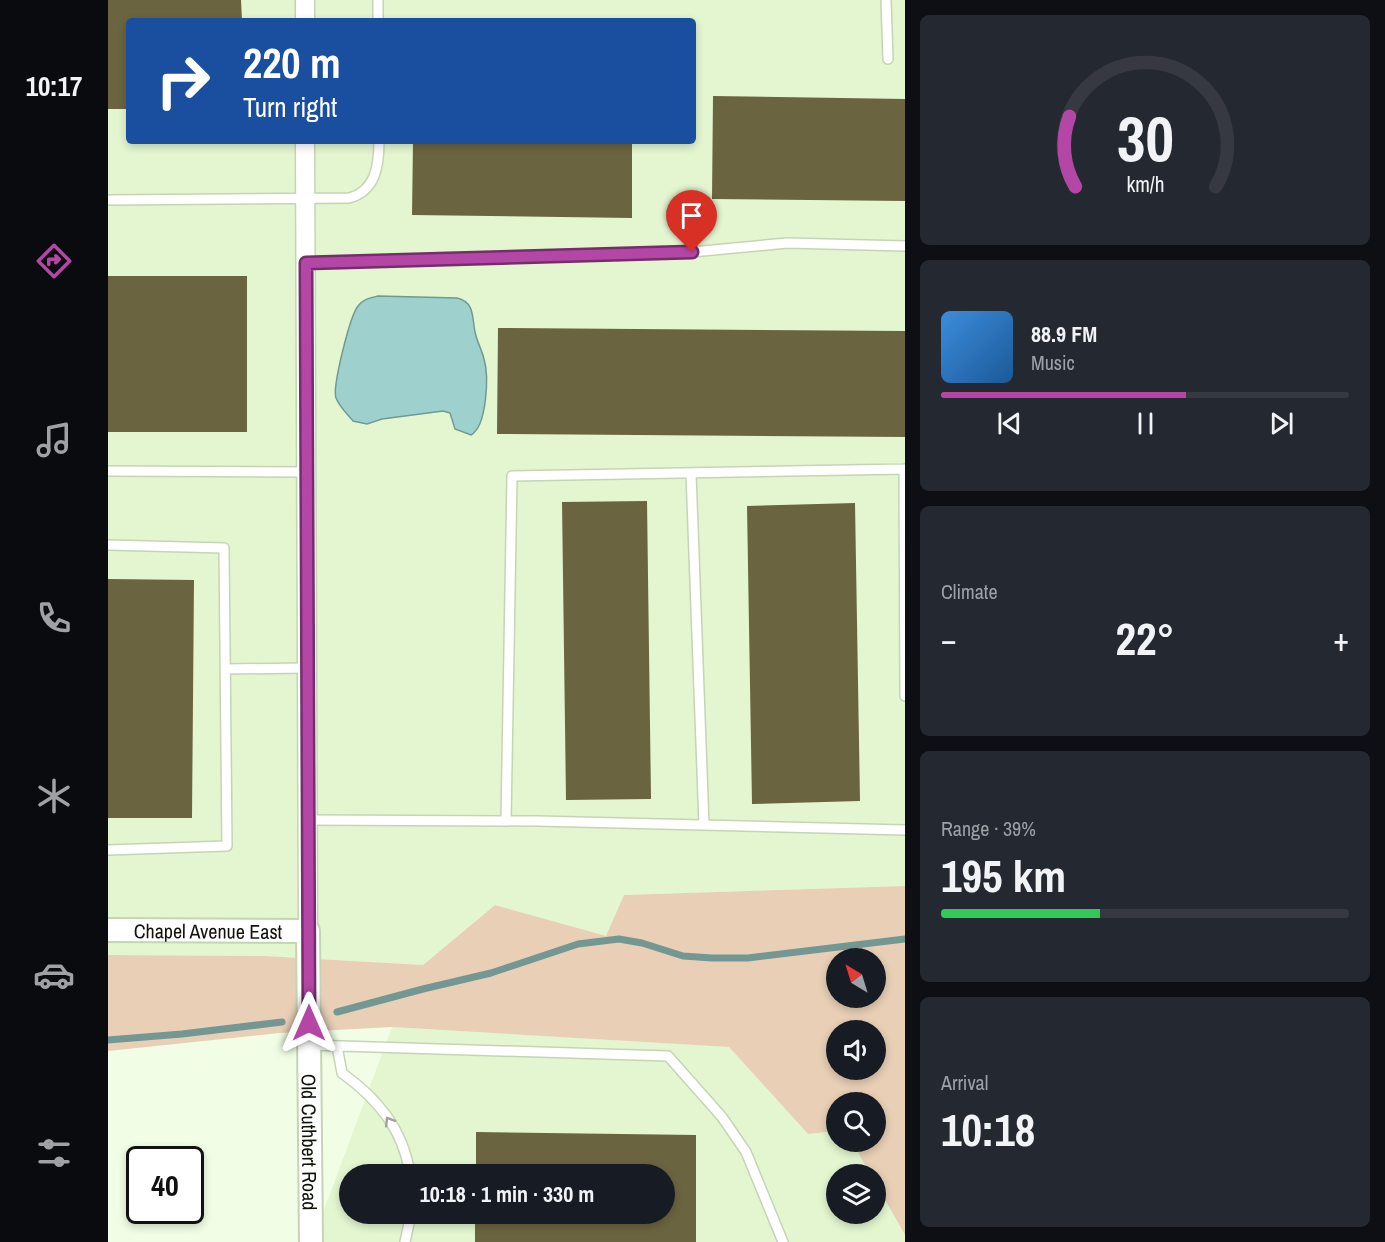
<!DOCTYPE html>
<html lang="en">
<head>
<meta charset="utf-8">
<style>
  body { margin:0; font-family:"Archivo Narrow",sans-serif; background:#242831; color:#f1f3f6; height:100vh; display:flex; flex-direction:column; font-size:22px; white-space:nowrap }
  * { box-sizing:border-box; margin:0 }
  p { font-size:20px; color:#9ea1a6 }
  .icon { flex:none; width:33px; height:33px; fill:none; stroke:currentColor; stroke-width:2; stroke-linecap:round; stroke-linejoin:round }
  .map { position:relative; flex:1; overflow:hidden }
  .drawer { display:flex; flex-direction:column; gap:15px; padding:15px; background:#0d0f14; width:480px }
  .drawer>* { flex:none }
  .guide { position:absolute; left:18px; top:18px; width:570px; height:126px; border-radius:6px; box-shadow:0 3px 9px #0003; background:#1a4fa0; color:#fff; overflow:hidden }
  .needle { width:39px; rotate:322deg }
  .buttons { position:absolute; left:718px; top:948px; display:grid; gap:12px }
  .buttons a { display:grid; place-items:center; width:60px; height:60px; border-radius:50%; background:#171b24; box-shadow:0 3px 9px #0003; font-size:30px }
  .speed { position:absolute; left:18px; top:1146px; display:flex; gap:12px; font-size:30px; font-weight:700; text-align:center }
  .speed>* { display:grid; place-content:center; width:78px; height:78px; border-radius:50%; background:#171b24; box-shadow:0 3px 9px #0003; line-height:1 }
  .speed .limit { border:3px solid #111; border-radius:9px; background:#fff; color:#111 }
  .pin { position:absolute; display:grid; place-items:center; width:51px; height:51px; color:#fff; margin:-62px -26px; border-radius:50% 50% 50% 0; rotate:-45deg; box-shadow:0 0 6px #0007 }
  .pin .icon { rotate:45deg }
  .me { position:absolute; width:66px; margin:-33px; rotate:0deg; stroke-linejoin:round; filter:drop-shadow(0 0 4px #0008) }
  .turn { display:flex; align-items:center; gap:21px; height:126px; padding:0 18px; font-size:27px }
  .turn .icon { width:78px; height:78px; stroke-width:2.5 }
  .turn b { display:block; font-size:42px; line-height:51px }
  .big { font-size:45px; font-weight:800; line-height:1.1 }
  .drawer .card { flex:1; display:flex; flex-direction:column; justify-content:center; gap:9px; min-width:0; padding:0 21px; border-radius:9px; background:#242831 }
  .drawer .dial { align-items:center; gap:0 }
  .dial svg { height:156px; overflow:visible; fill:none; stroke:#363941; stroke-width:7; stroke-linecap:round; text-anchor:middle }
  .dial text { fill:#f1f3f6; stroke:none }
  .song { display:flex; align-items:center; gap:18px }
  .cover { width:72px; height:72px; border-radius:9px; background:linear-gradient(135deg,hsl(210 70% 55%),hsl(210 70% 35%)) }
  .played { height:6px; border-radius:3px; background:linear-gradient(90deg,#b447a6 60%,#363941 60%) }
  .keys { display:flex; justify-content:space-around; direction:ltr }
  .heat { display:flex; justify-content:space-between; align-items:center; font-size:33px; direction:ltr }
  .charge { height:9px; border-radius:4px; background:linear-gradient(90deg,#34c759 39%,#363941 0) }
  .trip { position:absolute; left:231px; top:1164px; width:336px; height:60px; border-radius:30px; background:#171b24; box-shadow:0 3px 9px #0003; font-weight:800; line-height:60px; text-align:center }
  main { display:flex; flex:1; min-height:0 }
  .tab-bar { display:flex; flex-direction:column; width:108px; justify-content:space-around; align-items:center; background:#090b0e; color:#9ea1a6 }
  .tab-bar .icon { width:42px; height:42px }
  .tab-bar .on { color:#b447a6 }
  .tab-bar b { font-size:27px; color:#f1f3f6 }
  .map>svg:first-child { display:block }
  .built { fill:#e3f6d0; fill-rule:evenodd }
  .green { fill:#e8cfb6; fill-rule:evenodd }
  .water { fill:#9ed1ce; stroke:#739893; stroke-width:1.5 }
  .lines { fill:none; stroke-linecap:round; stroke-linejoin:round }
  .stream { stroke:#739893; stroke-width:7 }
  .building { fill:#6b6440 }
  .service-casing { stroke:#c5d4b6; stroke-width:12 }
  .minor-casing { stroke:#c5d4b6; stroke-width:21 }
  .tertiary-casing { stroke:#c5d4b6; stroke-width:26 }
  .service { stroke:#fff; stroke-width:9 }
  .minor { stroke:#fff; stroke-width:18 }
  .tertiary { stroke:#fff; stroke-width:22 }
  .oneway { stroke:#9fa19d }
  .route-casing { stroke:#752e6c; stroke-width:15 }
  .route { stroke:#b447a6; stroke-width:10 }
  .labels { text-anchor:middle; dominant-baseline:central; stroke-width:6; stroke-linejoin:round; paint-order:stroke }
  .street-label { font-size:20px; fill:#0f1409; stroke:#fff }
</style>
</head>
<body>
<main>
<nav class="tab-bar">
<b>10:17</b>
<svg class="icon on" aria-label="directions" viewBox="0 0 24 24"><path d="M12 3l9 9-9 9-9-9zM9 14v-3h6M13 9l2 2-2 2"/></svg>
<svg class="icon" aria-label="music" viewBox="0 0 24 24"><path d="M9 18V5l10-2v13"/><circle cx="6" cy="18" r="3"/><circle cx="16" cy="16" r="3"/></svg>
<svg class="icon" aria-label="phone" viewBox="0 0 24 24"><path d="M5 4h4l2 5-3 2q2 4 5 5l2-3 5 2v4C11 20 4 13 5 4z"/></svg>
<svg class="icon" aria-label="climate" viewBox="0 0 24 24"><path d="M12 3v18M4 7l16 10M4 17L20 7"/></svg>
<svg class="icon" aria-label="car" viewBox="0 0 24 24"><path d="M5 17H2v-5l4-1 3-4h7l3 4 3 1v5h-3M9 17h6M6 11h13"/><circle cx="7" cy="17" r="2"/><circle cx="17" cy="17" r="2"/></svg>
<svg class="icon" aria-label="filters" viewBox="0 0 24 24"><path d="M4 7h16M4 17h16"/><circle cx="9" cy="7" r="2"/><circle cx="15" cy="17" r="2"/></svg>
</nav>
<div class="map">
<svg width="797" height="1242" viewBox="0 0 797 1242">
  <rect width="100%" height="100%" fill="#f1fee5"/>
  <path class="built" d="M 0,0 L 797,0 L 797,886 L 516,895 L 498,937 L 387,905 L 315,965 L 157,956 L 0,955 ZM 21,21 L 585,21 L 585,141 L 21,141 Z
    M 284,1027 L 621,1047 L 700,1134 L 729,1131 L 729,1142 L 744,1142 L 762,1174 L 729,1174 L 729,1214 L 768,1214 L 768,1184 L 797,1235 L 797,1242 L 204,1242 ZM 242,1174 L 556,1174 L 556,1214 L 242,1214 Z"/>
  <path class="green" d="M 797,886 L 797,1235 L 768,1184 L 768,1174 L 762,1174 L 744,1142 L 768,1142 L 768,1102 L 729,1102 L 729,1131 L 700,1134 L 621,1047 L 284,1027 L 171,1033 L 0,1051 L 0,955 L 157,956 L 315,965 L 387,905 L 498,936 L 516,895 ZM 729,958 L 768,958 L 768,998 L 729,998 ZM 729,1030 L 768,1030 L 768,1070 L 729,1070 Z"/>
  <path class="water" d="M 270,296 L 349,298 C 367,302 364,318 367,332 C 369,342 374,350 376,359 C 381,376 379,426 363,435 L 347,429 L 342,413 L 335,411 L 274,419 L 259,424 L 245,421 C 240,415 231,406 228,398 C 224,387 242,316 250,306 C 255,299 262,298 270,296 Z"/>
  <g class="lines">
    <path class="stream" d="M 229,1012 L 315,989 L 383,973 L 470,944 L 511,939 L 534,943 L 575,956 L 604,958 L 640,958 L 797,939
      M 0,1040 L 74,1034 L 174,1022"/>
  </g>
  <path class="building" d="M 0,0 L 133,0 L 134,21 L 21,21 L 21,109 L 0,109 Z
    M 605,96 L 797,99 L 797,201 L 604,199 Z
    M 305,141 L 524,141 L 524,218 L 304,215 Z
    M 0,276 L 139,276 L 139,432 L 0,432 Z
    M 390,328 L 797,331 L 797,437 L 389,434 Z
    M 539,501 L 543,799 L 458,800 L 454,502 Z
    M 747,503 L 752,801 L 644,804 L 639,506 Z
    M 0,579 L 86,580 L 84,818 L 0,818 Z
    M 368,1132 L 588,1135 L 588,1242 L 367,1242 L 367,1214 L 556,1214 L 556,1174 L 368,1174 Z"/>
  <g class="lines">
    <g class="service-casing">
      <path id="service" d="M 270,0 L 270,21
        M 778,0 L 780,59
        M 0,200 L 241,198 C 268,191 271,165 271,141
        M 197,263 L 584,252 L 679,243 L 797,246
        M 796,469 L 797,696
        M 0,471 L 198,472
        M 583,473 L 596,825
        M 0,545 L 116,548 L 119,846 L 0,850
        M 117,669 L 199,668
        M 200,820 L 429,821 L 797,830
        M 398,821 L 404,476 L 797,469
        M 201,1045 L 560,1056 L 614,1117 L 638,1152 L 675,1242
        M 229,1046 L 234,1073 C 270,1099 295,1129 302,1174
        M 297,1242 L 303,1214"/>
    </g>
    <g class="minor-casing">
      <path id="minor" d="M 197,0 L 197,21
        M 197,141 L 200,931"/>
    </g>
    <g class="tertiary-casing">
      <g id="tertiary">
        <path id="s1" d="M 0,930 L 200,931 L 203,1242"/>
      </g>
    </g>
    <use href="#service" class="service"/>
    <use href="#minor" class="minor"/>
    <use href="#tertiary" class="tertiary"/>
  </g>
  <defs><path id="oneway-chevron" d="M-2-3.5L2.5 0L-2 3.5" fill="none" stroke-width="1.6" stroke-linecap="round" stroke-linejoin="round" transform="scale(1.5)"/></defs>
  <use class="oneway" href="#oneway-chevron" transform="translate(281 1121) rotate(-122)"/>
  <g class="lines">
    <g class="route-casing">
      <path id="route" d="M 201,1023 L 198,263 L 584,252"/>
    </g>
    <use href="#route" class="route"/>
  </g>
  <g class="labels">
    <g class="street-label">
      <text stroke="none"><textPath href="#s1" startOffset="100">Chapel Avenue East</textPath></text>
      <text stroke="none"><textPath href="#s1" startOffset="411">Old Cuthbert Road</textPath></text>
    </g>
  </g>
</svg>
<div class="buttons">
<a><svg class="needle" viewBox="-14 -14 28 28"><path d="M0-13l5 13h-10z" fill="#e53935"/><path d="M0 13l5-13h-10z" fill="#9ea1a6"/></svg></a>
<a><svg class="icon" aria-label="sound" viewBox="0 0 24 24"><path d="M4 9h4l5-4v14l-5-4H4zM17 9q2 3 0 6"/></svg></a>
<a><svg class="icon" aria-label="search" viewBox="0 0 24 24"><circle cx="10" cy="10" r="6"/><path d="M15 15l6 6"/></svg></a>
<a><svg class="icon" aria-label="layers" viewBox="0 0 24 24"><path d="M12 4l9 5-9 5-9-5zM3 14l9 5 9-5"/></svg></a>
</div>
<div class="speed"><div class="limit">40</div></div>
<div class="pin" style="left:584px;top:252px;background:#d93025"><svg class="icon" aria-label="arrive" viewBox="0 0 24 24"><path d="M6 21V4h12l-3 4 3 4H6"/></svg></div>
<svg class="me" style="left:201px;top:1023px" viewBox="-20 -20 40 40"><path d="M0-17L14 15 0 8-14 15z" fill="#b447a6" stroke="#fff" stroke-width="4"/></svg>
<div class="trip">10:18 · 1 min · 330 m</div>
<div class="guide">
<div class="turn"><svg class="icon" aria-label="right" viewBox="0 0 24 24"><path d="M7 20v-9h11M14 6l5 5-5 5"/></svg><div><b>220 m</b>Turn right</div></div>
</div>
</div>
<section class="drawer">
<div class="card dial"><svg viewBox="0 0 100 80">
<path d="M14 69A42 42 0 1 1 86 69"/>
<path d="M14 69A42 42 0 0 1 11 33" stroke="#b447a6"/>
<text x="50" y="56" font-size="32" font-weight="700">30</text>
<text x="50" y="72" font-size="11">km/h</text>
</svg></div>
<div class="card">
<div class="song"><i class="cover"></i><div><b>88.9 FM</b><p>Music</p></div></div>
<div class="played"></div>
<div class="keys"><svg class="icon" aria-label="previous" viewBox="0 0 24 24"><path d="M18 5L8 12l10 7zM5 5v14"/></svg><svg class="icon" aria-label="pause" viewBox="0 0 24 24"><path d="M8 5v14M16 5v14"/></svg><svg class="icon" aria-label="next" viewBox="0 0 24 24"><path d="M6 5l10 7-10 7zM19 5v14"/></svg></div>
</div>
<div class="card"><p>Climate</p>
<div class="heat"><a>−</a><b class="big">22°</b><a>+</a></div>
</div>
<div class="card"><p>Range · 39%</p><b class="big">195 km</b><div class="charge"></div></div>
<div class="card"><p>Arrival</p><b class="big">10:18</b></div>
</section>
</main>
</body>
</html>
